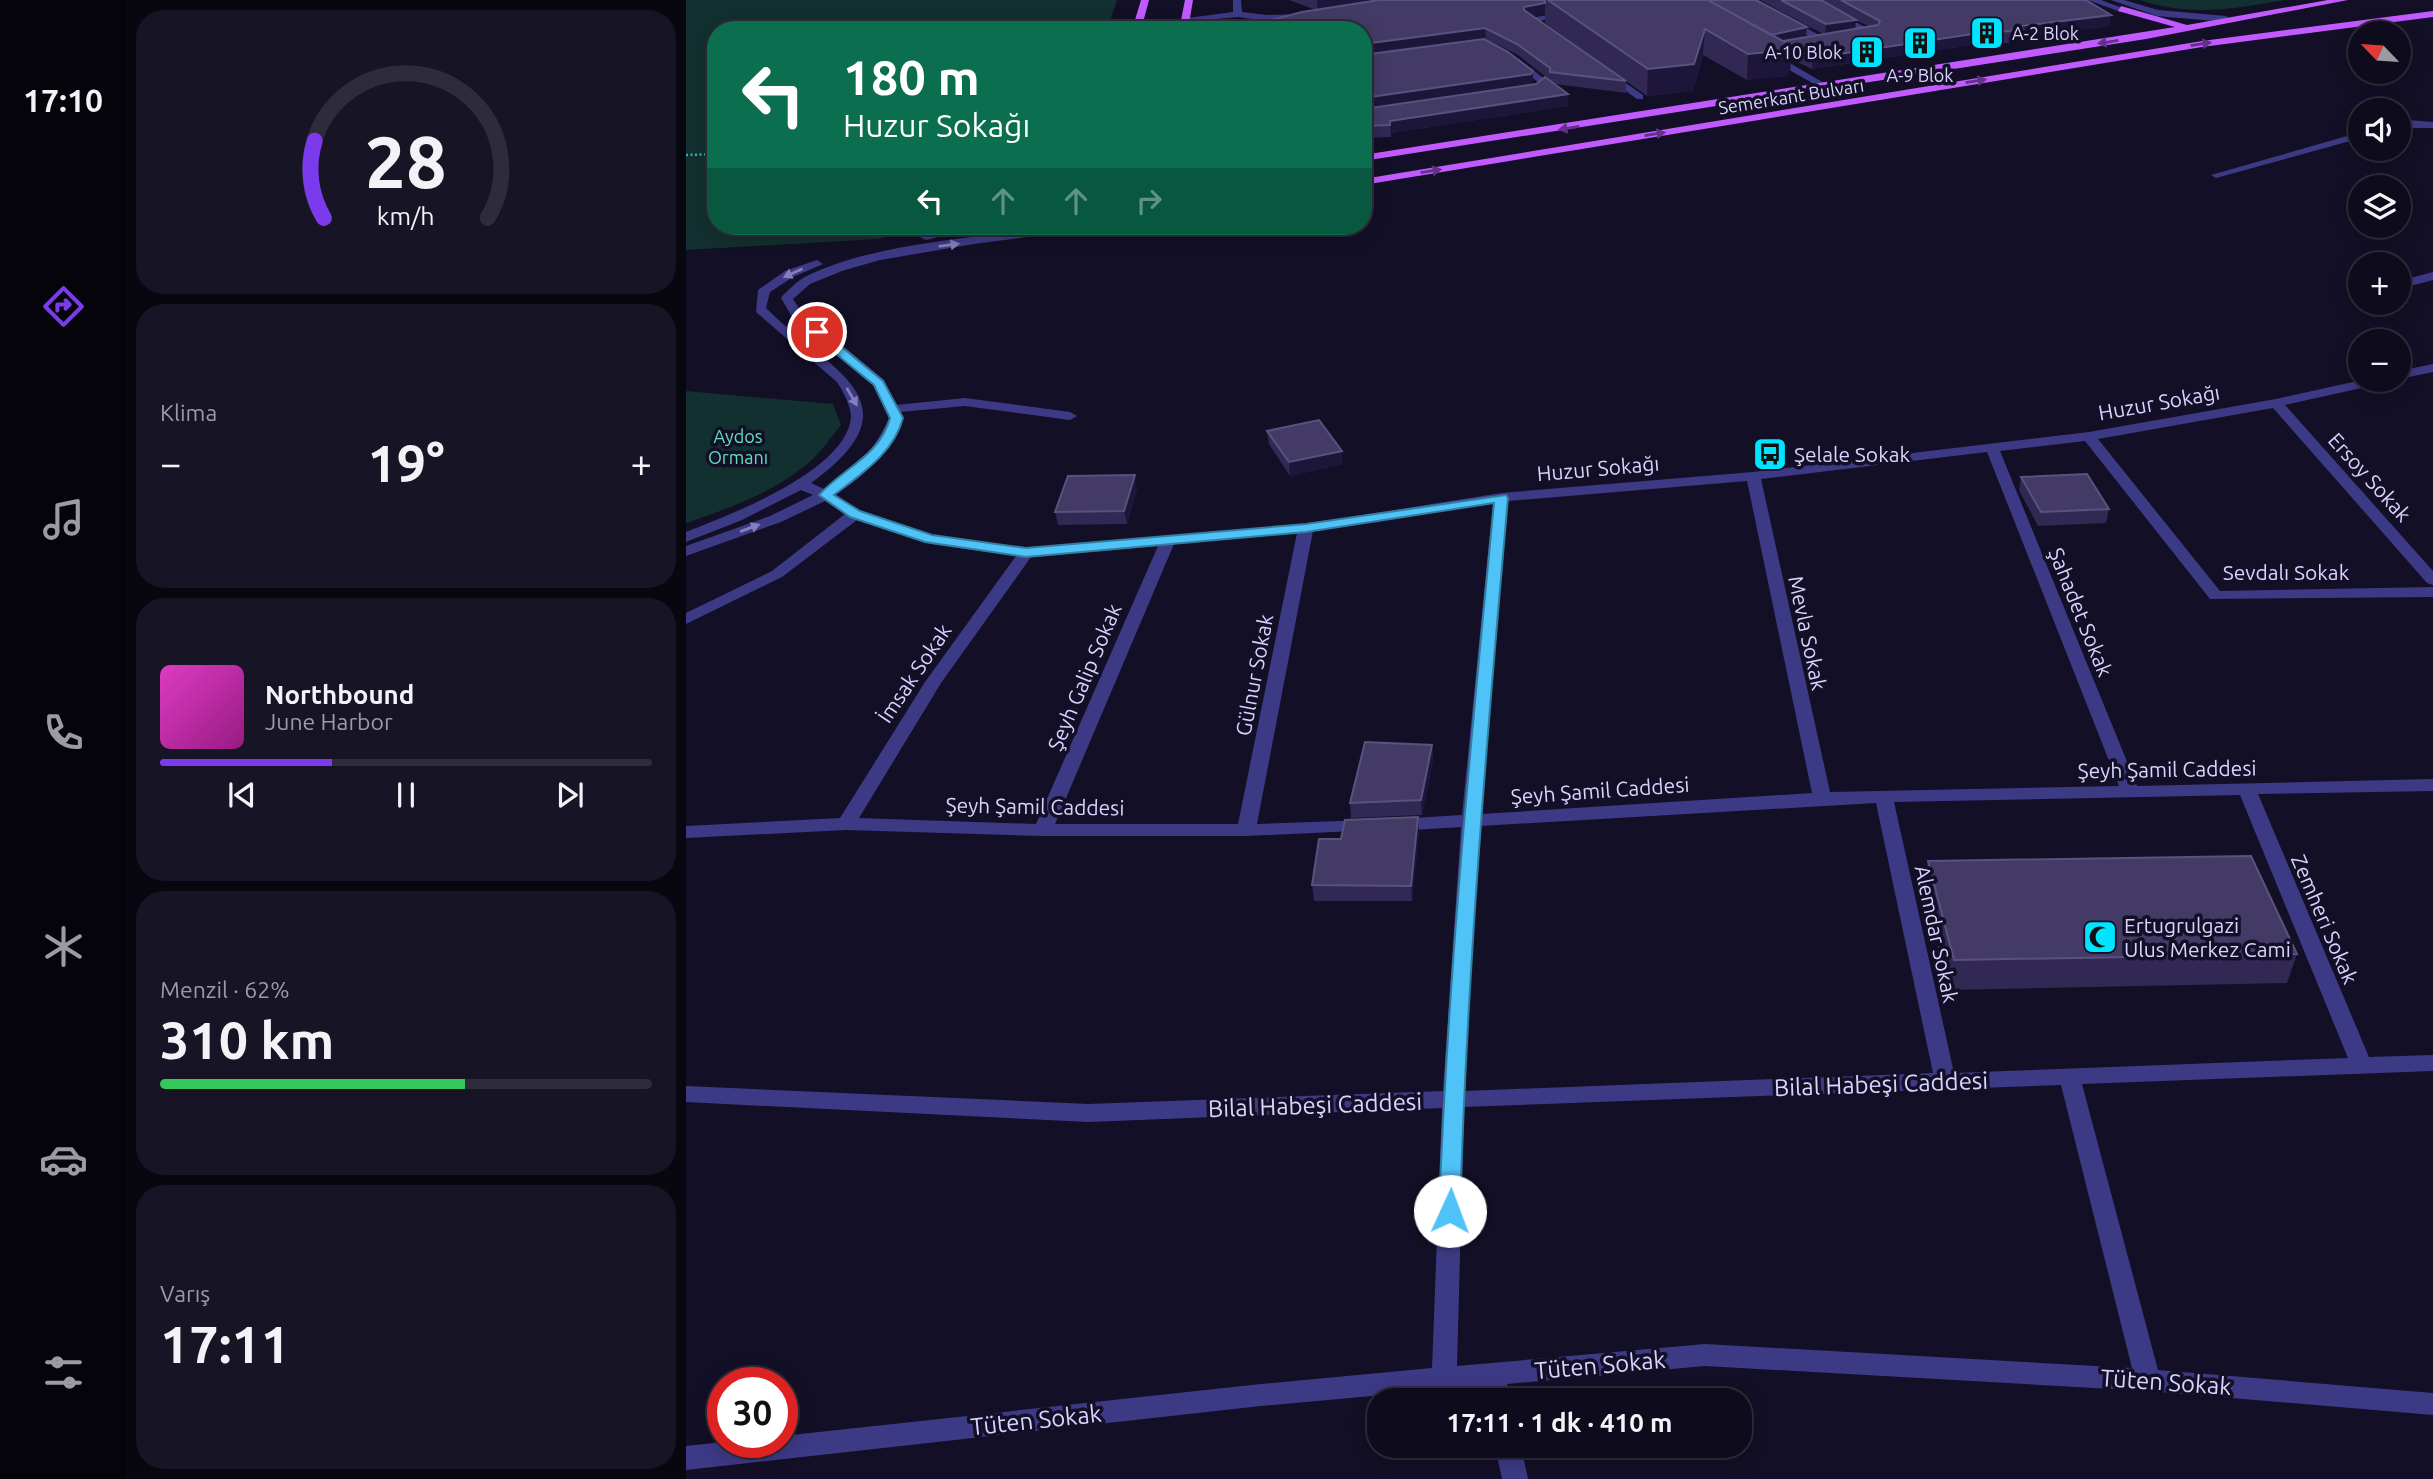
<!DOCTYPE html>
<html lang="tr">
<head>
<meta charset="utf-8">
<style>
  body { margin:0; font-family:Ubuntu,sans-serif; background:#171425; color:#f1f3f6; height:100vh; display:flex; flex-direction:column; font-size:26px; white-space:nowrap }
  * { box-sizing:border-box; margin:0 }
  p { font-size:23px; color:#9b9ba3 }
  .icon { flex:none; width:38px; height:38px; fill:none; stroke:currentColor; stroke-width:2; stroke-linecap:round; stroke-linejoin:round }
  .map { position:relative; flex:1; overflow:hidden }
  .details { display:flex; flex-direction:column; gap:10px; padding:10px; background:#08060f; width:560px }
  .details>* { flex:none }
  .banner { position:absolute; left:21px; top:21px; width:665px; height:214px; border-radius:28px; box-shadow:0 4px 18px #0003,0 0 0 2px #2e2b3b; background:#0b6e4f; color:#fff; overflow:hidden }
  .needle { width:46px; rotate:295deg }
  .controls { position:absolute; left:1662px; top:21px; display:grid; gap:14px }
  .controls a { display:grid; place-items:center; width:63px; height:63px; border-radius:50%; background:#0e0b1c; box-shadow:0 4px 18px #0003,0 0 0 2px #2e2b3b; font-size:35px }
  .speed { position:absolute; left:21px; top:1367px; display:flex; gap:14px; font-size:35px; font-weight:700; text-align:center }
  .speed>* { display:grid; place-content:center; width:91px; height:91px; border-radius:50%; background:#0e0b1c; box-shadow:0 4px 18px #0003,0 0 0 2px #2e2b3b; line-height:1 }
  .speed .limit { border:10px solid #d22; background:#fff; color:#111 }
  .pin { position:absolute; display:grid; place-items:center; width:60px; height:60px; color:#fff; margin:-30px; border:4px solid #fff; border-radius:50%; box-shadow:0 2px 7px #0007 }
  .me { position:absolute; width:77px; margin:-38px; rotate:2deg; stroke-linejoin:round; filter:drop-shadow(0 0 5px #0008) }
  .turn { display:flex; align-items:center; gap:24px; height:147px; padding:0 21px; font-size:32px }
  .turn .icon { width:91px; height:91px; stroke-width:2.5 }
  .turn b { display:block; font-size:49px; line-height:60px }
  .lanes { display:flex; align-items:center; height:66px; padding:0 21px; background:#0003; justify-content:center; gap:35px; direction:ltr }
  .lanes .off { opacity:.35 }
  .big { font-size:52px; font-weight:700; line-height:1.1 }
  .details .widget { flex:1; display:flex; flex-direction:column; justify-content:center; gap:10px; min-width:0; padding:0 24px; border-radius:28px; background:#171425 }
  .details .dial { align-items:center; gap:0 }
  .dial svg { height:182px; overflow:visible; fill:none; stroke:#2e2b3b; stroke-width:7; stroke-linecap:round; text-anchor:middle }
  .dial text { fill:#f1f3f6; stroke:none }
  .song { display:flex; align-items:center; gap:21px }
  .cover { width:84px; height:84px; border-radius:10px; background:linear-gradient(135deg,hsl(310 70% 55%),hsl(310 70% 35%)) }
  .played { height:7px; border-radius:4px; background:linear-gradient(90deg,#7c3aed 35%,#2e2b3b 35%) }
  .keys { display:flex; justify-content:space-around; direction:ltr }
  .heat { display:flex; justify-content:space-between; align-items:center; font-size:38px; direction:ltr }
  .charge { height:10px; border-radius:5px; background:linear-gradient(90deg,#34c759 62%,#2e2b3b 0) }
  .trip { position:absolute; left:681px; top:1388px; width:385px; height:70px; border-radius:28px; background:#0e0b1c; box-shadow:0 4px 18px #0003,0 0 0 2px #2e2b3b; font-weight:700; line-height:70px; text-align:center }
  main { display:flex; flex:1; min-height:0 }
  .tab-bar { display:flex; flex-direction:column; width:126px; justify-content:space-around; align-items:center; background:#06040b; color:#9b9ba3 }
  .tab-bar .icon { width:49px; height:49px }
  .tab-bar .current { color:#7c3aed }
  .tab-bar b { font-size:32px; color:#f1f3f6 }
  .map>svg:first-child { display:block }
  .green { fill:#12302f }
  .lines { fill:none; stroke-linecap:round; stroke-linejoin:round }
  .path { stroke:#2fb8b0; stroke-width:2.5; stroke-dasharray:2 2.5; stroke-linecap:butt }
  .minor { fill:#3d3a85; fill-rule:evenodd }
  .major { fill:#c25bff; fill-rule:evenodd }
  .wall { fill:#312854; fill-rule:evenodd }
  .shaded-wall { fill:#1d163a }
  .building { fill:#433a66; stroke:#5a527e; stroke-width:2 }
  .oneway { fill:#623188 }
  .oneway2 { fill:#837fbc }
  .route { fill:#4fc3f7; stroke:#337fa1; stroke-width:2 }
  .labels { text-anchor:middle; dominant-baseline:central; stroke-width:7; stroke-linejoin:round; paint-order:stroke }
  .far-poi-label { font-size:18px; fill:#d9d4ff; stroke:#130f26; text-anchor:start }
  .far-street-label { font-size:18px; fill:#d9d4ff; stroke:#130f26 }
  .far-park-label { font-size:18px; fill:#5fe0c0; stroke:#130f26 }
  .street-label { font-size:21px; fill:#d9d4ff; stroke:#130f26 }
  .poi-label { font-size:21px; fill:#d9d4ff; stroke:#130f26; text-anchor:start }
  .near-street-label { font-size:24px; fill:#d9d4ff; stroke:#130f26 }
</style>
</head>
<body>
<main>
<nav class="tab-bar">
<b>17:10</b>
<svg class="icon current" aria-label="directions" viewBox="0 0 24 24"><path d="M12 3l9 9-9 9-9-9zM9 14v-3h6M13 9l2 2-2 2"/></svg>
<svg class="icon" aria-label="music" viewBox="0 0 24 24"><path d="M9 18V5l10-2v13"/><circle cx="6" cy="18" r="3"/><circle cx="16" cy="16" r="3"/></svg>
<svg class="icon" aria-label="phone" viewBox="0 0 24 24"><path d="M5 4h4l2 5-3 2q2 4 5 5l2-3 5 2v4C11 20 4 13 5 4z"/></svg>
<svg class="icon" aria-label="climate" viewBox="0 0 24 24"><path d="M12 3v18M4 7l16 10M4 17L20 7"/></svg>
<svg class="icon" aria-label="car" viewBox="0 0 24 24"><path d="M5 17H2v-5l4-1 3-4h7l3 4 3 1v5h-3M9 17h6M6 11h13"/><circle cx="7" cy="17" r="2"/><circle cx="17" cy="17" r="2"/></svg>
<svg class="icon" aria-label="filters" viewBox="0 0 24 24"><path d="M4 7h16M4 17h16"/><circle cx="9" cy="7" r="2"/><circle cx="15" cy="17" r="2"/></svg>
</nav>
<section class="details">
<div class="widget dial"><svg viewBox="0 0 100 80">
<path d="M14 69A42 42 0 1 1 86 69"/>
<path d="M14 69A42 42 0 0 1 10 35" stroke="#7c3aed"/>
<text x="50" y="56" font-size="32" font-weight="700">28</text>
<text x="50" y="72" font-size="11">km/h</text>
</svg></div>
<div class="widget"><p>Klima</p>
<div class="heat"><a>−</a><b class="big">19°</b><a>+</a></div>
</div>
<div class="widget">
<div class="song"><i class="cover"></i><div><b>Northbound</b><p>June Harbor</p></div></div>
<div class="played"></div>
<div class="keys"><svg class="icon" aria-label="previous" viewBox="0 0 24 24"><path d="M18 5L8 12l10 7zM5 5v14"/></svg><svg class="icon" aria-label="pause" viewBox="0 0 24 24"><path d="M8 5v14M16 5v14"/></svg><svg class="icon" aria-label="next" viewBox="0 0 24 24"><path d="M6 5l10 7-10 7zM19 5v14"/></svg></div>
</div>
<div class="widget"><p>Menzil · 62%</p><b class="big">310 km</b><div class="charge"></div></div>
<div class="widget"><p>Varış</p><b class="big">17:11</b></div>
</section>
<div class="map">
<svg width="1747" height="1479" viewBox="0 0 1747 1479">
  <rect width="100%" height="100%" fill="#130f26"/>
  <path class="green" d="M 0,0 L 431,0 L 421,30 L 30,30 L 30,226 L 251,226 L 192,239 L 0,250 Z
    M 1453,0 L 1599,0 C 1545,9 1507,17 1453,0 Z
    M 0,391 L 147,404 L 155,425 C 146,436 137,449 127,459 C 91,491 45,508 0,523 Z"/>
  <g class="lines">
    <path class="path" d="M 0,155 L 30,154"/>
    <path class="minor" d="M 547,0 L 555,0 L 556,12 L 581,15 L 614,14 L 618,17 L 614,20 L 581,21 L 552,17 L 498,22 L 494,19 L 547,12 Z
      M 1118,0 L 1129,0 L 1190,33 L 1183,35 Z
      M 1402,0 L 1415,0 L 1439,9 L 1435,12 Z
      M 1425,0 L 1438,0 L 1472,10 L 1540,16 L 1544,19 L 1540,22 L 1471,16 Z
      M 882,11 L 885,12 L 885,16 L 852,21 L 863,29 L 859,32 L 840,19 Z
      M 1101,18 L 1141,39 L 1143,41 L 1135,43 L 1098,23 L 1097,21 Z
      M 1082,54 L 1088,54 L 1145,87 L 1137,89 L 1082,58 Z
      M 827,59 L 833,59 L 860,80 L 862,82 L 853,92 L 837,93 L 837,89 L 847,87 L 852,82 L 827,63 Z
      M 922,71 L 957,95 L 957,99 L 951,99 L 919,76 L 917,74 Z
      M 1722,120 L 1747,122 L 1747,128 L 1713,128 L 1713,122 Z
      M 1675,132 L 1675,138 L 1530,178 L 1525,175 Z
      M 276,226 L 297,226 L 240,240 L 234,237 Z
      M 379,226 L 407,226 L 401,229 L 288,244 L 194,260 L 156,271 L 124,284 L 107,299 L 114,310 L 198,380 L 210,405 L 279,398 L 384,412 L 391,416 L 384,420 L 279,406 L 214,412 L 217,418 C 202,451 181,476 149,494 L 174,511 L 246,535 L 340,548 L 620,524 L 815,493 L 1067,472 L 1403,432 L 1590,399 L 1676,380 L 1699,380 L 1698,383 L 1599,405 L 1747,571 L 1747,585 L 1741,583 L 1587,408 L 1412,439 L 1534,591 L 1747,587 L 1747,597 L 1524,599 L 1399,441 L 1314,451 L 1451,786 L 1747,779 L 1747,791 L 1572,794 L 1683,1057 L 1747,1055 L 1747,1071 L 1396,1084 L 1472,1370 L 1747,1393 L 1747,1415 L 1462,1391 L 1019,1366 L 821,1384 L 825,1400 L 799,1400 L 796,1386 L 575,1406 L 0,1470 L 0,1446 L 37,1442 L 96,1442 L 96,1436 L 575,1384 L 746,1368 L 756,1108 L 402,1122 L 0,1102 L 0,1086 L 402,1104 L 757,1091 L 775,827 L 710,831 L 701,825 L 710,819 L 776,815 L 807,503 L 627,531 L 571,824 L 682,820 L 689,822 L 691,826 L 689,830 L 560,836 L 357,836 L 160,830 L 0,838 L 0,826 L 154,818 L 239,682 L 330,556 L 244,544 L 171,520 L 96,577 L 0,624 L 0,613 L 86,571 L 159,514 L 139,501 L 95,522 L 0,556 L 0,546 L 84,516 L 127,495 L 115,490 L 56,520 L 0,542 L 0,532 C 43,515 161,471 165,417 C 165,406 157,391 151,382 L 70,312 L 72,290 L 99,271 L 131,260 L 137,264 L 107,277 L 84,292 L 80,308 C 141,370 238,401 125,483 L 138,489 C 168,472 189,450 203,418 L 187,385 L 105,315 L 95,298 L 97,295 C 103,290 110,282 117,278 C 185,242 302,237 379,226 ZM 1301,452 L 1433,786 L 1144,792 L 1075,479 ZM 1061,481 L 1126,793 L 795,814 L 822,501 ZM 611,533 L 552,824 L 369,824 L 488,544 ZM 472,546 L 350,824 L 173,818 L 255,683 L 345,557 ZM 1554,795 L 1662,1058 L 1268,1073 L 1208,802 ZM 1190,803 L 1247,1073 L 778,1091 L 794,826 ZM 1375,1085 L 1446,1368 L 1019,1344 L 771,1366 L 778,1107 Z
      M 1747,272 L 1747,280 L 1713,289 L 1713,281 Z
      M 1747,364 L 1747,372 L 1713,379 L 1713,371 Z
      M 809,1446 L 835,1446 L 842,1479 L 816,1479 Z"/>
    <path class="major" d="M 455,0 L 463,0 L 455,30 L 446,30 Z
      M 499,0 L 507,0 L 502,30 L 493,30 Z
      M 1642,0 L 1662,0 L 1460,39 L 677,161 L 677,155 L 1489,27 L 1432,11 L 1435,6 L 1501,25 Z
      M 1747,11 L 1747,17 L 1516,47 L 677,185 L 677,179 L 1516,41 Z"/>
  </g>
  <path class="wall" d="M 603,0 L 1070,0 L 1120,37 L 1137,34 L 1074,0 L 1400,0 L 1423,26 L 1336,37 L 1336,40 L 1326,40 L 1326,43 L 1298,43 L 1126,69 L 1105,59 L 1104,73 L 1099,76 L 1061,80 L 1017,55 L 1007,91 L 961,96 L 859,23 L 859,14 L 847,16 L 940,81 L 940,93 L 869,84 L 882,106 L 705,133 L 705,137 L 677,138 L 677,30 L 571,30 L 570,24 L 630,10 ZM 1170,20 L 1182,26 L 1169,29 ZM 800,39 L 832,55 L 864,80 L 846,84 L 847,83 L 798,40 Z
    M 581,431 L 657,464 L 604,476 L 583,444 Z
    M 1335,477 L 1423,509 L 1420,523 L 1352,526 L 1333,490 Z
    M 451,489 L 441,524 L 372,525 L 369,512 Z
    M 746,745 L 747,760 L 736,815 L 665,818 L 664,803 Z
    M 733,832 L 726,901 L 628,901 L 626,885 L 655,839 Z
    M 1242,861 L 1611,954 L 1601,983 L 1263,990 L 1237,890 Z"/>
  <path class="shaded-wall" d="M 631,0 L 711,0 L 632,11 Z
    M 859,3 L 859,14 L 838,17 L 838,7 Z
    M 1425,15 L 1423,26 L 1336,37 L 1337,29 L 1335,26 Z
    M 1170,20 L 1169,31 L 1139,35 L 1140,24 Z
    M 1121,27 L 1120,38 L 1093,42 L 1082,35 Z
    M 799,28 L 800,39 L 677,55 L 677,44 Z
    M 1019,29 L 1017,55 L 1007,91 L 961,96 L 962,69 Z
    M 1300,32 L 1298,43 L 1126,69 L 1127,58 Z
    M 1106,46 L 1104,73 L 1099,76 L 1061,80 L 1062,54 Z
    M 847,71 L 847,83 L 845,86 L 677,110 L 677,98 Z
    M 882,94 L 882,106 L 705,133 L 705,137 L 704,121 Z
    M 656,451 L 657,464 L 604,476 L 603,462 Z
    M 449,475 L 451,489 L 441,524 L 438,511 Z
    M 746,745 L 747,760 L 736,815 L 735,800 Z
    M 732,817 L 733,832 L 726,901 L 725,886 Z"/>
  <path class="building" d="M 693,0 L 859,0 L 859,3 L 838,7 L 838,10 L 940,81 L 864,72 L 864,68 L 831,44 L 799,28 L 677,44 L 677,30 L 586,30 L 570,24 L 616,12 Z
    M 862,0 L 1022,0 L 1106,46 L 1101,50 L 1062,54 L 1019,29 L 1008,64 L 962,69 Z
    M 1022,0 L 1070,0 L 1121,27 L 1085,35 Z
    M 1095,0 L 1135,0 L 1170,20 L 1140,24 Z
    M 1155,0 L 1400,0 L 1425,15 L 1335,26 L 1337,29 L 1326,29 L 1327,31 L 1300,32 L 1127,58 L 1106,48 L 1106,46 L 1097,41 L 1192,25 L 1194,21 Z
    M 798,39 L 822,52 L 847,71 L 845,74 L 677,98 L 677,55 Z
    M 859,77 L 882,94 L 704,121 L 704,125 L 677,126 L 677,109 L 850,84 Z
    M 633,420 L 656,451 L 603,462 L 581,431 Z
    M 1401,474 L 1423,509 L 1355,512 L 1335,477 Z
    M 449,475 L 438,511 L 369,512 L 382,476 Z
    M 679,742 L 746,745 L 735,800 L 664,803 Z
    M 732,817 L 725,886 L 626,885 L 633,839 L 655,839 L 659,820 Z
    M 1565,856 L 1611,954 L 1268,960 L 1242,861 Z"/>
  <defs><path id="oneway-solid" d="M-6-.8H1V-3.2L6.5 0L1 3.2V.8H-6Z" transform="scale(1.75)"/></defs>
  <g class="oneway">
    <use href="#oneway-solid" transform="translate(1422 42) rotate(171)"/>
    <use href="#oneway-solid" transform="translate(1515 44) rotate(-9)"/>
    <use href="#oneway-solid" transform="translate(1290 81) rotate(-9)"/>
    <use href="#oneway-solid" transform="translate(883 128) rotate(171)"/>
    <use href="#oneway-solid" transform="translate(969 134) rotate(-9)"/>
    <use href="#oneway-solid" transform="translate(745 171) rotate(-9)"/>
  </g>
  <g class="oneway2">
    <use href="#oneway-solid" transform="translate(263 245) rotate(-8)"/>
    <use href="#oneway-solid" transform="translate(107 273) rotate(156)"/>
    <use href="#oneway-solid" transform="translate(166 397) rotate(60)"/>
    <use href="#oneway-solid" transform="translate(64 528) rotate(-20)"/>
  </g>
  <path class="route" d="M 127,330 L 135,330 L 197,381 L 217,418 C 208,453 175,474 148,495 L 174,511 L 246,535 L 340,548 L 620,524 L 820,495 L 822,498 C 801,735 781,973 774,1211 L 771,1217 L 764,1220 L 756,1217 L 753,1211 C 762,974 785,739 808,503 L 620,532 L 340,557 L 239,542 L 164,517 L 133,495 C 157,468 194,456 204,418 L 188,385 L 127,335 Z"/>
  <defs>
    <g id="building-square" transform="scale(1.75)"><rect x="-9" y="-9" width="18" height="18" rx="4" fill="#00e5ff" stroke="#130f26"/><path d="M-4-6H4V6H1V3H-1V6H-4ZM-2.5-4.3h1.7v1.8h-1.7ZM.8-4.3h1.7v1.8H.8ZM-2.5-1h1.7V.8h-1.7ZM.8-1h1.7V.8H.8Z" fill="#111"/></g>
    <g id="bus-square" transform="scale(1.75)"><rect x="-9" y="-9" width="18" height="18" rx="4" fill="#00e5ff" stroke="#130f26"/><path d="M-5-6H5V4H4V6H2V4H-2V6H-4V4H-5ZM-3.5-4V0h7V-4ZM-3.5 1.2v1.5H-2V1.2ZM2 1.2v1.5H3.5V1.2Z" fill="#111"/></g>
    <g id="mosque-square" transform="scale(1.75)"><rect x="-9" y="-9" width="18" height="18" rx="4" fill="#00e5ff" stroke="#130f26"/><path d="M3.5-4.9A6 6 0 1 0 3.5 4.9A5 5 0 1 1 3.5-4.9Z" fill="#111"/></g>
  </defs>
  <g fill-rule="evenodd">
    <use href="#building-square" x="1301" y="33"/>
    <use href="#building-square" x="1234" y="43"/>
    <use href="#building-square" x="1181" y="52"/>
    <use href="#bus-square" x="1084" y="454"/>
    <use href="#mosque-square" x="1414" y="937"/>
  </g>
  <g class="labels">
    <g class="far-poi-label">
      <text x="1326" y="33">A-2 Blok</text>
      <text x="1156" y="52" text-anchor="end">A-10 Blok</text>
      <text x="1234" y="75" text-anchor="middle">A-9 Blok</text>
    </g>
    <g class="far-street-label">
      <text transform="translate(1105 96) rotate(-9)">Semerkant Bulvarı</text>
    </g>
    <g class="far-park-label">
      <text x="52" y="436">Aydos<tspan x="52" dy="21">Ormanı</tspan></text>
    </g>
    <g class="street-label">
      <text transform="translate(1473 402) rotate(-10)">Huzur Sokağı</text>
      <text transform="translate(912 468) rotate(-5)">Huzur Sokağı</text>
      <text transform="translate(1684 477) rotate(48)">Ersoy Sokak</text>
      <text x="1600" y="572">Sevdalı Sokak</text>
      <text transform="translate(1395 612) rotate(68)">Şahadet Sokak</text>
      <text transform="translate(1122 633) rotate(78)">Mevla Sokak</text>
      <text transform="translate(228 673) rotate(-56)">İmsak Sokak</text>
      <text transform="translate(568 675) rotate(-79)">Gülnur Sokak</text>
      <text transform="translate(398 677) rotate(-67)">Şeyh Galip Sokak</text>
      <text transform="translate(1481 769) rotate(-1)">Şeyh Şamil Caddesi</text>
      <text transform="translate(914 790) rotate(-4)">Şeyh Şamil Caddesi</text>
      <text transform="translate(349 806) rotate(1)">Şeyh Şamil Caddesi</text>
      <text transform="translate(1639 919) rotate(67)">Zemheri Sokak</text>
      <text transform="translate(1251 934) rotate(78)">Alemdar Sokak</text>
    </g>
    <g class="poi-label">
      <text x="1108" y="454">Şelale Sokak</text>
      <text x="1438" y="925">Ertugrulgazi<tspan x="1438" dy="24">Ulus Merkez Cami</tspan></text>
    </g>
    <g class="near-street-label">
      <text transform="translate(1195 1084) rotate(-2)">Bilal Habeşi Caddesi</text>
      <text transform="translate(629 1105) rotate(-2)">Bilal Habeşi Caddesi</text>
      <text transform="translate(914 1365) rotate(-5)">Tüten Sokak</text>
      <text transform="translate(1480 1382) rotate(4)">Tüten Sokak</text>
      <text transform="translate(350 1420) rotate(-6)">Tüten Sokak</text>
    </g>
  </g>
</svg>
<div class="controls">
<a><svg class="needle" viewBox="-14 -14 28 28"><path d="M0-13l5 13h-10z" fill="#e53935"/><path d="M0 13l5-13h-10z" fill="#9b9ba3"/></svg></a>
<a><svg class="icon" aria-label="sound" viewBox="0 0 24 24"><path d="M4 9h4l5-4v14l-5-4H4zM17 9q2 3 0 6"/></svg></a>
<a><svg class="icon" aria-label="layers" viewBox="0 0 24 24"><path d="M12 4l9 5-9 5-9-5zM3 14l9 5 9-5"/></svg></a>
<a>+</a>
<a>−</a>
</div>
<div class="speed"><div class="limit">30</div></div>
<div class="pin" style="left:131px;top:332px;background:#d93025"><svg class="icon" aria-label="arrive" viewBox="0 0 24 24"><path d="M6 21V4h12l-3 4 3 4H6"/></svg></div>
<svg class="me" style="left:764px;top:1211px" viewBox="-20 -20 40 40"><circle r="19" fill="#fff"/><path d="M0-13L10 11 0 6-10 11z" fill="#4fc3f7"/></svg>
<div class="trip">17:11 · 1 dk · 410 m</div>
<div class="banner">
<div class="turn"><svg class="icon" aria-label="left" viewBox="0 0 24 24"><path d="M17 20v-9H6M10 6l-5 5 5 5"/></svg><div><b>180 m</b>Huzur Sokağı</div></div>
<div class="lanes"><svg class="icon" aria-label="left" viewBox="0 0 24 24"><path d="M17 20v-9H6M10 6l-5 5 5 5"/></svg><svg class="icon off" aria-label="ahead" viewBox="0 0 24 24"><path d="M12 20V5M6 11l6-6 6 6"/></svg><svg class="icon off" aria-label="ahead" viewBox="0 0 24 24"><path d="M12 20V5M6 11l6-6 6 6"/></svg><svg class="icon off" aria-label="right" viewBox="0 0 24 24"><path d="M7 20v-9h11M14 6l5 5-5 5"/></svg></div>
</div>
</div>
</main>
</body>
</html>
